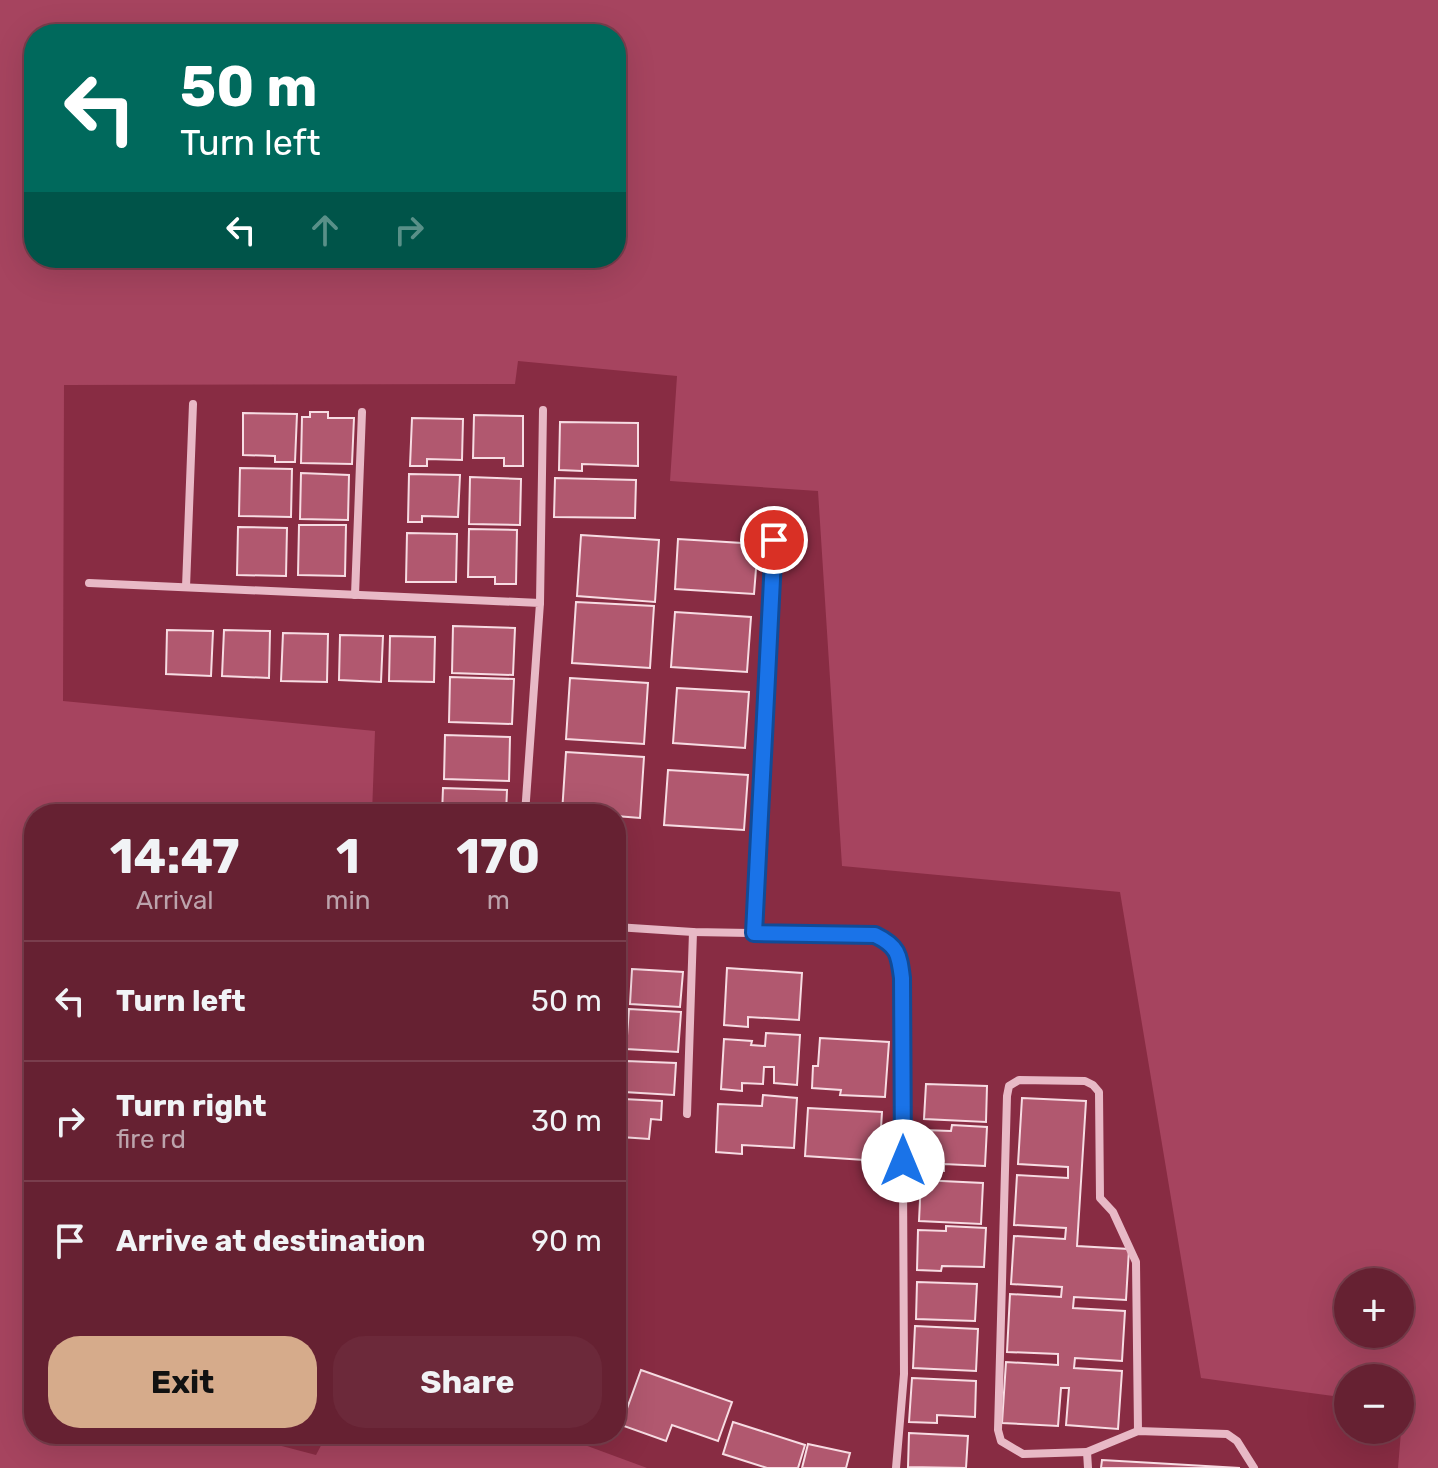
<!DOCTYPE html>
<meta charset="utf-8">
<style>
body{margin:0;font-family:Rubik,sans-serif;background:#6c293a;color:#f1f3f6;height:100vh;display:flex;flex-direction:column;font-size:30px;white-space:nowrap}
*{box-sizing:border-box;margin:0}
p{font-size:26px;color:#bca3ac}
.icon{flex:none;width:44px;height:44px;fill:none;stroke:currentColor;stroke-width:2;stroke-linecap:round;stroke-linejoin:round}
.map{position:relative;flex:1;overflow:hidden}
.sheet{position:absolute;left:24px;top:804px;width:602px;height:640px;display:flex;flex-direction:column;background:#662132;border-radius:32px;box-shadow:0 8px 32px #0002,0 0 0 2px #793e4d}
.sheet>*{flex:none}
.guide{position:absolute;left:24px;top:24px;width:602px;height:244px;border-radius:32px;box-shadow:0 8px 32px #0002,0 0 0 2px #793e4d;background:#00695c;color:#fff;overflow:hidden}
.buttons{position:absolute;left:1334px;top:1268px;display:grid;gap:16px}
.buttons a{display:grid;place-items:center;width:80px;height:80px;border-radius:50%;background:#662132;box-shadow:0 8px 32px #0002,0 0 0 2px #793e4d;font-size:40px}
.pin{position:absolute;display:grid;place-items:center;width:68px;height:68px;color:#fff;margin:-34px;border:4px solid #fff;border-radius:50%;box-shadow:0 2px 8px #0007}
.me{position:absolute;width:88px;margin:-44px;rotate:0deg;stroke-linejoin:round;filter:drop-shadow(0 0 6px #0008)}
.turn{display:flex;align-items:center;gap:28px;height:168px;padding:0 24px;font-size:36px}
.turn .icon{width:104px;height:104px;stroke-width:2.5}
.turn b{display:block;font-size:56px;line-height:68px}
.lanes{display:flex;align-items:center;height:76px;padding:0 24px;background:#0003;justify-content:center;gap:40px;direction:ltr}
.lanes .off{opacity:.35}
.eta{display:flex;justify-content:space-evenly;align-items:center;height:136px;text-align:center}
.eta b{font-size:48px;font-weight:700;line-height:56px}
.primary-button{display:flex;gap:16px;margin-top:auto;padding:16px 24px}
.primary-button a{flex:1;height:92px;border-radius:32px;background:#d6ab8b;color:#111;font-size:32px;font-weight:700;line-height:92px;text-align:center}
.primary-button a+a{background:#6c293a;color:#f1f3f6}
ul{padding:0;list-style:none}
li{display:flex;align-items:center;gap:24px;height:120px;padding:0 24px;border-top:2px solid #793e4d}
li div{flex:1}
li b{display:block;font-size:30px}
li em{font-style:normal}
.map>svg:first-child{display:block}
</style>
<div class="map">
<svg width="1438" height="1468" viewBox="0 0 1438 1468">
<rect width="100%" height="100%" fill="#882c43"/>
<path fill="#a6445f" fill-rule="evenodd" d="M0,0H1438V1468H1398L1403,1407L1400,1406V1378H1348V1398L1201,1378L1120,892L842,866L818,491L670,481L677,376L518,361L515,384L64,385L63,701L375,731L372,814H34V1434H236L316,1455L327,1434H555L647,1468H0ZM34,34H616V258H34ZM1348,1282H1400V1334H1348Z"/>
<g fill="#b1586f" stroke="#f7dce3" stroke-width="2">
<polygon points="310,412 328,412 328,418 354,418 352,464 301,463 302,417 310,417"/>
<polygon points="243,413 297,414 295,462 275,462 275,456 243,455"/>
<polygon points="474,415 523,416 523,466 504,466 504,458 473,458"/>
<polygon points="412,418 463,419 462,460 427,459 427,466 410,466"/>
<polygon points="560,422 638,423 638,466 582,464 582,471 559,470"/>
<polygon points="240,468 292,469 291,517 239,516"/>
<polygon points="301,473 349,475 348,520 300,519"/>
<polygon points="409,474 460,475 458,517 422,516 422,522 408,522"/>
<polygon points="470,477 521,479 520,525 469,524"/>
<polygon points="555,478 636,480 635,518 554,517"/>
<polygon points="299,525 346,525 345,576 298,575"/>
<polygon points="238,527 287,528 286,576 237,575"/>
<polygon points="469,529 517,530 516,584 495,584 495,577 468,577"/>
<polygon points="407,533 457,534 456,582 406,582"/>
<polygon points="581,535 659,540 655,602 577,596"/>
<polygon points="678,539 758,544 754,594 675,589"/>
<polygon points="576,602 654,606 650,668 572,663"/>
<polygon points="675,612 751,617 747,672 671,667"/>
<polygon points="453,626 515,628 513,675 452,673"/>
<polygon points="167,630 213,631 211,676 166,674"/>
<polygon points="224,630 270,631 269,678 222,676"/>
<polygon points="283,633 328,634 327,682 281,681"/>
<polygon points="340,635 383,636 381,682 339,680"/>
<polygon points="390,636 435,637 434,682 389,681"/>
<polygon points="450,677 514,679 512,724 449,722"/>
<polygon points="570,678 648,683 644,744 566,739"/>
<polygon points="677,688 749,692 745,748 673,743"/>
<polygon points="445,735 510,737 509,781 444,779"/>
<polygon points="566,752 644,757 640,818 616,816 616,814 562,813"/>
<polygon points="668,770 748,775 744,830 664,825"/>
<polygon points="443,788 507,790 506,814 442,814"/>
<polygon points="616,965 624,965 622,1006 616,1005"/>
<polygon points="727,968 802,973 799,1020 748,1017 748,1027 724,1025"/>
<polygon points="632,969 683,972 680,1007 630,1004"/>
<polygon points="629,1009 681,1012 678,1052 626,1049"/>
<polygon points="616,1014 621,1014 619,1046 616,1046"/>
<polygon points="766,1033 800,1035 797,1085 774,1083 774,1067 764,1067 763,1084 742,1083 742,1091 721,1089 724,1039 752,1041 751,1045 765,1046"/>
<polygon points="820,1038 889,1042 885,1097 840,1095 841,1090 812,1088 813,1066 818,1066"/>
<polygon points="626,1061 676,1063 674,1095 624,1092"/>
<polygon points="926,1084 987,1086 986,1122 924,1119"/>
<polygon points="763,1095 797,1098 794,1148 742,1145 742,1154 716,1152 718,1104 762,1106"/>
<polygon points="1022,1098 1086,1101 1077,1246 1129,1249 1126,1300 1074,1297 1073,1308 1125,1311 1122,1361 1075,1358 1074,1368 1122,1371 1118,1429 1066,1425 1069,1388 1061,1388 1058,1426 1002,1423 1006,1362 1058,1365 1058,1354 1007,1352 1010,1294 1061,1297 1062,1287 1011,1284 1014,1236 1065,1239 1066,1228 1014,1225 1017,1175 1068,1178 1068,1167 1018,1164"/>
<polygon points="623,1099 662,1101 661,1120 651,1119 649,1139 621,1137"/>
<polygon points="808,1108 882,1112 879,1161 805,1156"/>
<polygon points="952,1125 987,1127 985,1166 944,1164 944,1171 921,1170 923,1130 951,1131"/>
<polygon points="921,1180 983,1183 981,1224 919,1221"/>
<polygon points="946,1226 986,1228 984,1267 942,1266 941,1271 917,1270 918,1230 946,1231"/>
<polygon points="917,1282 977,1284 975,1321 916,1319"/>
<polygon points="915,1326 978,1329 976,1371 913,1368"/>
<polygon points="641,1370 732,1402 718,1441 672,1425 666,1441 621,1425"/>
<polygon points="912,1378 976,1381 975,1417 937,1415 937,1423 909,1422"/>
<polygon points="733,1422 805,1445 798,1468 767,1468 723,1454"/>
<polygon points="909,1433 968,1436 966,1468 908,1467"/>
<polygon points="808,1444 850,1453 846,1468 802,1468"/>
<polygon points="1102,1460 1240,1468 1101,1468"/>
</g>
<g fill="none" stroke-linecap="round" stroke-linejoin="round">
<g stroke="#e8b9c6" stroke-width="8">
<polyline points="89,583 540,603 525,814"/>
<polyline points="186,587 193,404"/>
<polyline points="355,595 362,412"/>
<polyline points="540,603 543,410"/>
<path d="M616,927L693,932L875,935C898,946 898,954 902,978L904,1374L896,1468"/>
<polyline points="754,933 774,540"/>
<polyline points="687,1114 693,932"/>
<polyline points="1087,1452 1023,1454 1001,1441 998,1430 1007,1096 1009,1086 1019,1080 1085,1081 1093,1085 1099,1092 1100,1198 1113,1212 1136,1262 1138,1431"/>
<polyline points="1088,1468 1087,1452 1138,1431 1227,1434 1237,1441 1254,1468"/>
</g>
</g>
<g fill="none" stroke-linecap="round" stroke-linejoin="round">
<defs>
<path id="route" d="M774,540L754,933L875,935C898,946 899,954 902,978L903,1161"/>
</defs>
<use href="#route" stroke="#114b97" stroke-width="20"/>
<use href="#route" stroke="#1a73e8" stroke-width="14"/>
</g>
</svg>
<div class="buttons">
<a>+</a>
<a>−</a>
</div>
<div class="pin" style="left:774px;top:540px;background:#d93025"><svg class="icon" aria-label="arrive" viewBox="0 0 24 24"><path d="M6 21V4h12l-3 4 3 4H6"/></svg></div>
<svg class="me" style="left:903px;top:1161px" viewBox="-20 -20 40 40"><circle r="19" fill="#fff"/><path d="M0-13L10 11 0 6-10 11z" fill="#1a73e8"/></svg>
<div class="guide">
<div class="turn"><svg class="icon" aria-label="left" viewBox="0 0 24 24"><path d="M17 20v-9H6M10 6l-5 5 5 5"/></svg><div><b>50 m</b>Turn left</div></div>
<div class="lanes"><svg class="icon" aria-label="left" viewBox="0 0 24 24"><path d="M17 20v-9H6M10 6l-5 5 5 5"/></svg><svg class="icon off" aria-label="ahead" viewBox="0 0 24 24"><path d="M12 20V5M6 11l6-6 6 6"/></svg><svg class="icon off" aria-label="right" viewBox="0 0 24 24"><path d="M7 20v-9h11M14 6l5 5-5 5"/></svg></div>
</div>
<section class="sheet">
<div class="eta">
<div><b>14:47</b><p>Arrival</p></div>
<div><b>1</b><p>min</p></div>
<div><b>170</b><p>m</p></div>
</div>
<ul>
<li><svg class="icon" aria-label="left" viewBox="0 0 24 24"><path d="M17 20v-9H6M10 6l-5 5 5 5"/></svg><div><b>Turn left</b></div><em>50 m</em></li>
<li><svg class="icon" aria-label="right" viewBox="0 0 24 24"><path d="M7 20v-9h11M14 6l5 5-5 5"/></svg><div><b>Turn right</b><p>fire rd</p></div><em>30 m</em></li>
<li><svg class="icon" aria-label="arrive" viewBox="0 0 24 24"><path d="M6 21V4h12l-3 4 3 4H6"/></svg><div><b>Arrive at destination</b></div><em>90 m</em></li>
</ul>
<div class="primary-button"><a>Exit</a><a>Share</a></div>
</section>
</div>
